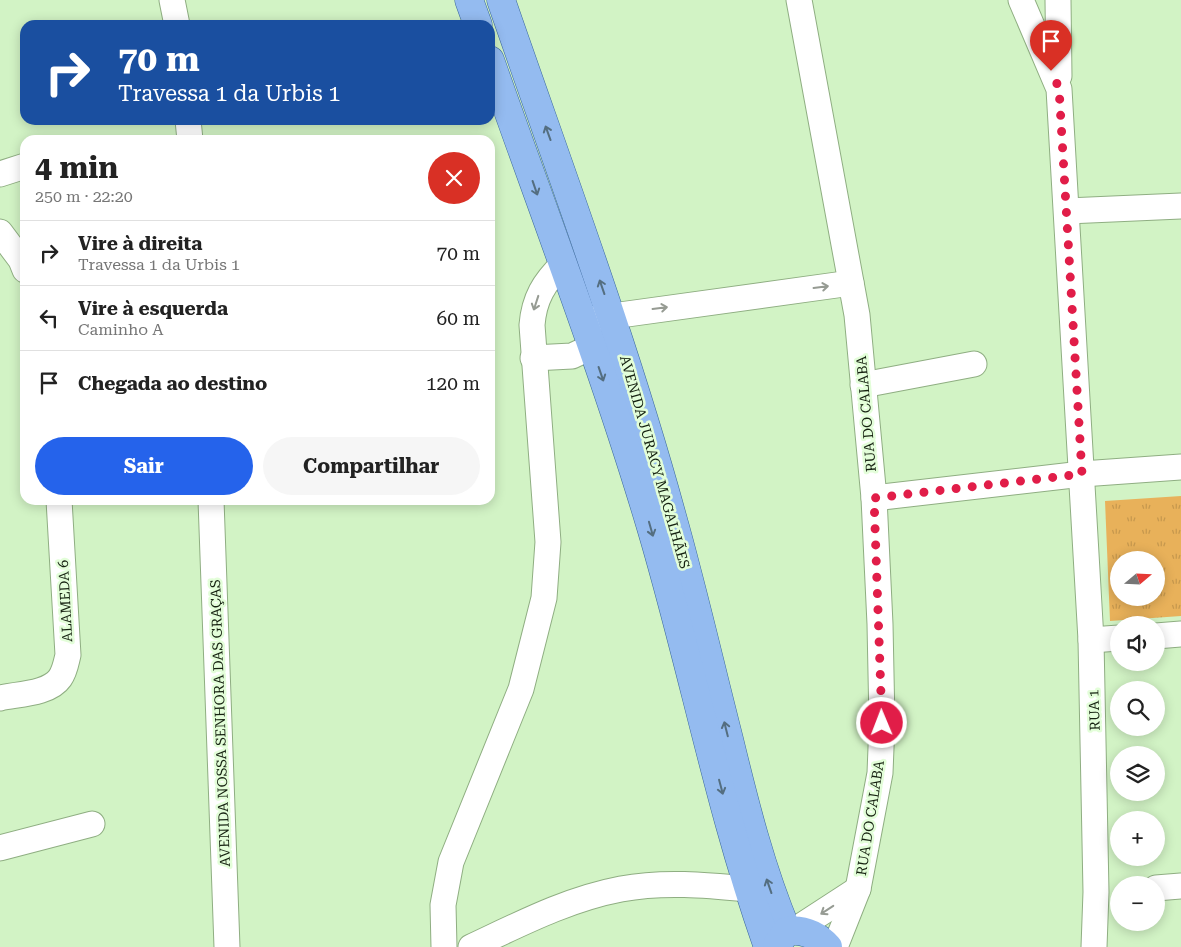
<!DOCTYPE html>
<html lang="pt">
<meta charset="utf-8">
<style>
body{margin:0;font-family:"Roboto Serif",serif;background:#f6f6f6;color:#222;height:100vh;display:flex;flex-direction:column;font-size:19px;white-space:nowrap}
*{box-sizing:border-box;margin:0}
p{font-size:16px;color:#767676}
.icon{flex:none;width:28px;height:28px;fill:none;stroke:currentColor;stroke-width:2;stroke-linecap:round;stroke-linejoin:round}
.map{position:relative;flex:1;overflow:hidden}
.sheet{position:absolute;left:20px;top:135px;width:475px;height:370px;display:flex;flex-direction:column;background:#fff;border-radius:15px;box-shadow:0 2px 12px #0003}
.sheet>*{flex:none}
.banner{position:absolute;left:20px;top:20px;width:475px;height:105px;border-radius:15px;box-shadow:0 2px 12px #0003;background:#1a4fa0;color:#fff;overflow:hidden}
.needle{width:32px;rotate:71deg}
.controls{position:absolute;left:1110px;top:551px;display:grid;gap:10px}
.controls a{display:grid;place-items:center;width:55px;height:55px;border-radius:50%;background:#fff;box-shadow:0 2px 12px #0003;font-size:25px}
.pin{position:absolute;display:grid;place-items:center;width:42px;height:42px;color:#fff;margin:-51px -21px;border-radius:50% 50% 50% 0;rotate:-45deg;box-shadow:0 0 5px #0007}
.pin .icon{rotate:45deg}
.me{position:absolute;width:55px;margin:-28px;rotate:359deg;stroke-linejoin:round;filter:drop-shadow(0 0 4px #0008)}
.turn{display:flex;align-items:center;gap:18px;height:105px;padding:0 15px;font-size:22px}
.turn .icon{width:65px;height:65px;stroke-width:2.5}
.turn b{display:block;font-size:35px;line-height:42px}
.round{display:grid;place-items:center;flex:none;width:52px;height:52px;border-radius:26px;background:#f6f6f6}
.overview{display:flex;align-items:center;justify-content:space-between;height:85px;padding:0 15px}
h1{font-size:30px;font-weight:700;line-height:38px}
.action{display:flex;gap:10px;margin-top:auto;padding:10px 15px}
.action a{flex:1;height:58px;border-radius:30px;background:#2563eb;color:#fff;font-size:20px;font-weight:700;line-height:58px;text-align:center}
.action a+a{background:#f6f6f6;color:#222}
ul{padding:0;list-style:none}
li{display:flex;align-items:center;gap:15px;height:65px;padding:0 15px;border-top:1px solid #e0e0e0}
li div{flex:1}
li b{display:block;font-size:19px}
li em{font-style:normal}
.map>svg:first-child{display:block}
</style>
<div class="map">
<svg width="1181" height="947" viewBox="0 0 1181 947">
<defs>
<pattern id="park-tufts" width="24" height="20" patternUnits="userSpaceOnUse" patternTransform="scale(1.25)"><rect width="24" height="20" fill="#e8b15a"/><path d="M3 7l-1-3M5 7V3M7 7l1-3M15 17l-1-3M17 17v-4M19 17l1-3" fill="none" stroke="#c6984d"/></pattern>
</defs>
<rect width="100%" height="100%" fill="#d2f3c5"/>
<path fill="url(#park-tufts)" fill-rule="evenodd" d="M1181,496V616L1110,621L1105,501ZM1119,560H1156V598H1119Z"/>
<g fill="none" stroke-linecap="round" stroke-linejoin="round">
<defs>
<g id="minor">
<polyline points="172,0 177,25"/>
<polyline points="799,0 857,315 874,498 880,624 882,723 880,773 858,889 835,947"/>
<polyline points="1021,0 1059,89 1091,640 1096,892 1094,947"/>
<polyline points="1058,0 1059,76"/>
<polyline points="188,120 190,140"/>
<polyline points="0,174 25,166"/>
<polyline points="1067,211 1181,206"/>
<polyline points="0,232 21,260 25,270"/>
<polyline points="591,319 851,283"/>
<polyline points="533,358 572,356 591,347"/>
<polyline points="863,385 974,364"/>
<polyline points="874,498 1082,474 1181,467"/>
<polyline points="211,500 227,947"/>
<polyline points="1156,636 1181,634"/>
<polyline points="1091,640 1119,638"/>
<path d="M0,698C17,694 49,694 60,678C65,671 66,663 68,655L59,500"/>
<polyline points="0,848 92,824"/>
<polyline points="1156,888 1181,886"/>
<polyline points="795,930 858,889"/>
<path d="M444,947L443,905L451,862L521,689L544,598L548,542L532,325C534,299 544,282 563,264"/>
<path d="M471,947C520,924 568,899 621,889C663,881 706,885 747,889"/>
</g>
<g id="major">
<polyline points="469,0 478,25"/>
<path d="M501,0C560,171 624,341 672,516C693,590 710,665 729,739C745,805 761,869 787,931"/>
<path d="M490,60C544,214 603,367 650,524C692,664 719,809 768,947"/>
<path d="M777,945L787,931C804,929 817,935 828,947"/>
</g>
</defs>
<use href="#minor" stroke="#8fae82" stroke-width="27"/>
<use href="#major" stroke="#39679b" stroke-width="29"/>
<use href="#minor" stroke="#fff" stroke-width="25"/>
<use href="#major" stroke="#94bbf0" stroke-width="28"/>
</g>
<defs><path id="oneway-shaft" d="M-6 0H5M1.5-3L5.5 0L1.5 3" fill="none" stroke-width="1.6" stroke-linecap="round" stroke-linejoin="round" transform="scale(1.25)"/></defs>
<g stroke="#546e80">
<use href="#oneway-shaft" transform="translate(548 133) rotate(-110)"/>
<use href="#oneway-shaft" transform="translate(535 188) rotate(71)"/>
<use href="#oneway-shaft" transform="translate(602 287) rotate(-109)"/>
<use href="#oneway-shaft" transform="translate(601 374) rotate(71)"/>
<use href="#oneway-shaft" transform="translate(651 529) rotate(74)"/>
<use href="#oneway-shaft" transform="translate(726 729) rotate(-104)"/>
<use href="#oneway-shaft" transform="translate(721 787) rotate(75)"/>
<use href="#oneway-shaft" transform="translate(769 886) rotate(-109)"/>
</g>
<g stroke="#969b93">
<use href="#oneway-shaft" transform="translate(821 287) rotate(-7)"/>
<use href="#oneway-shaft" transform="translate(536 303) rotate(108)"/>
<use href="#oneway-shaft" transform="translate(660 308) rotate(-7)"/>
<use href="#oneway-shaft" transform="translate(827 910) rotate(147)"/>
</g>
<g fill="none" stroke-linecap="round" stroke-linejoin="round">
<polyline stroke="#e11d48" stroke-width="9" stroke-dasharray="0 16.2" points="882,723 874,498 1082,474 1059,88 1051,71"/>
</g>
<g text-anchor="middle" dominant-baseline="central" stroke-width="5" stroke-linejoin="round" paint-order="stroke">
<g font-size="14" fill="#152110" stroke="#e3fed9">
<text transform="translate(866 414) rotate(-95)">RUA DO CALABA</text>
<text transform="translate(655 462) rotate(74)">AVENIDA JURACY MAGALHÃES</text>
<text transform="translate(65 601) rotate(-93)">ALAMEDA 6</text>
<text transform="translate(1094 710) rotate(-92)">RUA 1</text>
<text transform="translate(220 723) rotate(-92)">AVENIDA NOSSA SENHORA DAS GRAÇAS</text>
<text transform="translate(870 818) rotate(-81)">RUA DO CALABA</text>
</g>
</g>
</svg>
<div class="controls">
<a><svg class="needle" viewBox="-14 -14 28 28"><path d="M0-13l5 13h-10z" fill="#e53935"/><path d="M0 13l5-13h-10z" fill="#767676"/></svg></a>
<a><svg class="icon" aria-label="sound" viewBox="0 0 24 24"><path d="M4 9h4l5-4v14l-5-4H4zM17 9q2 3 0 6"/></svg></a>
<a><svg class="icon" aria-label="search" viewBox="0 0 24 24"><circle cx="10" cy="10" r="6"/><path d="M15 15l6 6"/></svg></a>
<a><svg class="icon" aria-label="layers" viewBox="0 0 24 24"><path d="M12 4l9 5-9 5-9-5zM3 14l9 5 9-5"/></svg></a>
<a>+</a>
<a>−</a>
</div>
<div class="pin" style="left:1051px;top:71px;background:#d93025"><svg class="icon" aria-label="arrive" viewBox="0 0 24 24"><path d="M6 21V4h12l-3 4 3 4H6"/></svg></div>
<svg class="me" style="left:882px;top:723px" viewBox="-20 -20 40 40"><circle r="17" fill="#e11d48" stroke="#fff" stroke-width="3"/><path d="M0-11L8 9 0 5-8 9z" fill="#fff"/></svg>
<div class="banner">
<div class="turn"><svg class="icon" aria-label="right" viewBox="0 0 24 24"><path d="M7 20v-9h11M14 6l5 5-5 5"/></svg><div><b>70 m</b>Travessa 1 da Urbis 1</div></div>
</div>
<section class="sheet">
<div class="overview"><div><h1>4 min</h1><p>250 m · 22:20</p></div><a class="round" style="background:#d93025;color:#fff"><svg class="icon" aria-label="close" viewBox="0 0 24 24"><path d="M6 6l12 12M18 6L6 18"/></svg></a></div>
<ul>
<li><svg class="icon" aria-label="right" viewBox="0 0 24 24"><path d="M7 20v-9h11M14 6l5 5-5 5"/></svg><div><b>Vire à direita</b><p>Travessa 1 da Urbis 1</p></div><em>70 m</em></li>
<li><svg class="icon" aria-label="left" viewBox="0 0 24 24"><path d="M17 20v-9H6M10 6l-5 5 5 5"/></svg><div><b>Vire à esquerda</b><p>Caminho A</p></div><em>60 m</em></li>
<li><svg class="icon" aria-label="arrive" viewBox="0 0 24 24"><path d="M6 21V4h12l-3 4 3 4H6"/></svg><div><b>Chegada ao destino</b></div><em>120 m</em></li>
</ul>
<div class="action"><a>Sair</a><a>Compartilhar</a></div>
</section>
</div>
